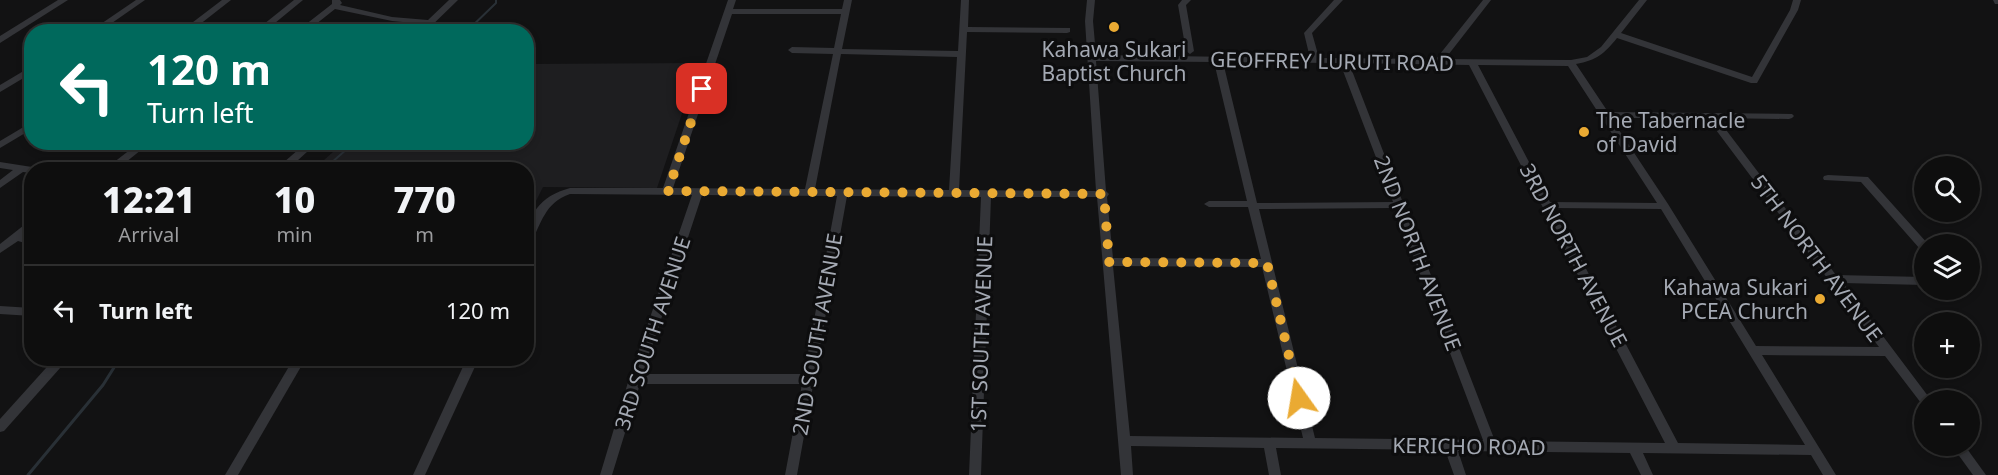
<!DOCTYPE html>
<meta charset="utf-8">
<style>
body{margin:0;font-family:"Noto Sans",sans-serif;background:#171717;color:#f1f3f6;height:100vh;display:flex;flex-direction:column;font-size:22px;white-space:nowrap}
*{box-sizing:border-box;margin:0}
p{font-size:20px;color:#9b9c9e}
.icon{flex:none;width:33px;height:33px;fill:none;stroke:currentColor;stroke-width:2;stroke-linecap:round;stroke-linejoin:round}
.map{position:relative;flex:1;overflow:hidden}
.side{position:absolute;left:24px;top:162px;width:510px;height:204px;display:flex;flex-direction:column;background:#0e0e0e;border-radius:24px;box-shadow:0 3px 9px #0003,0 0 0 2px #2e2e2e}
.side>*{flex:none}
.top-card{position:absolute;left:24px;top:24px;width:510px;height:126px;border-radius:24px;box-shadow:0 3px 9px #0003,0 0 0 2px #2e2e2e;background:#00695c;color:#fff;overflow:hidden}
.controls{position:absolute;left:1914px;top:156px;display:grid;gap:12px}
.controls a{display:grid;place-items:center;width:66px;height:66px;border-radius:50%;background:#0e0e0e;box-shadow:0 3px 9px #0003,0 0 0 2px #2e2e2e;font-size:30px}
.pin{position:absolute;display:grid;place-items:center;width:51px;height:51px;color:#fff;margin:-26px;border-radius:12px;box-shadow:0 3px 9px #0006}
.me{position:absolute;width:66px;margin:-33px;rotate:347deg;stroke-linejoin:round;filter:drop-shadow(0 0 4px #0008)}
.turn{display:flex;align-items:center;gap:21px;height:126px;padding:0 24px;font-size:27px}
.turn .icon{width:78px;height:78px;stroke-width:2.5}
.turn b{display:block;font-size:42px;line-height:51px}
.eta{display:flex;justify-content:space-evenly;align-items:center;height:102px;text-align:center}
.eta b{font-size:36px;font-weight:800;line-height:42px}
ul{padding:0;list-style:none}
li{display:flex;align-items:center;gap:18px;height:90px;padding:0 24px;border-top:2px solid #2e2e2e}
li div{flex:1}
li b{display:block;font-size:22px}
li em{font-style:normal}
.map>svg:first-child{display:block}
</style>
<div class="map">
<svg width="1998" height="475" viewBox="0 0 1998 475">
<rect width="100%" height="100%" fill="#121213"/>
<polygon fill="#1e1e20" points="699,63 657,188 543,187 536,201 527,201 526,170 314,169 343,143 526,142 527,64"/>
<g fill="none" stroke-linecap="round" stroke-linejoin="round">
<g stroke="#293036" stroke-width="2">
<polyline points="466,32 496,3 496,0"/>
<polyline points="323,170 355,142"/>
</g>
<polyline stroke="#293036" stroke-width="3" points="28,475 103,385 120,358"/>
<g fill="#333438" fill-rule="evenodd">
<polygon points="58,0 68,0 0,43 0,36"/>
<polygon points="136,0 145,0 99,32 89,32"/>
<polygon points="222,0 231,0 190,32 180,32"/>
<polygon points="294,0 303,0 264,32 254,32"/>
<polygon points="332,0 340,0 342,3 340,5 392,17 428,20 449,0 458,0 425,32 416,32 424,24 392,21 335,9 306,32 296,32 332,4"/>
<path d="M728,0H736L733,9H842L844,0H852L842,49L958,51L961,0H969L968,27L1070,28V32L1067,33L967,32L959,190L1096,191L1085,21L1087,0H1095L1093,21L1096,55L1310,58L1304,33L1334,0H1343L1312,33L1319,58L1436,59L1483,0H1491L1445,59L1571,60L1587,57L1601,47L1639,0H1647L1621,33L1752,77L1790,10L1793,0H1801L1798,10L1757,83H1751L1617,38C1604,54 1597,60 1576,64L1608,112L1792,114L1794,116L1792,118L1789,119L1717,118L1836,275L1924,277V285L1843,283L1931,400H1924V405L1921,403L1885,356L1762,355L1836,475H1823L1811,455L1643,453L1653,475H1641L1630,453L1458,451L1466,475H1454L1445,450L1276,448L1281,475H1269L1264,448L1131,446L1133,475H1121L1097,197H991L981,475H969L981,197L847,196L797,475H785L802,384H640L612,475H600L629,379L692,195L570,194C545,202 541,224 530,245L526,246C526,215 540,196 570,188H663ZM732,14H841L834,48L792,47L788,50L792,53L833,54L805,189L673,188ZM841,54L957,57L949,190L815,189ZM1096,61L1214,62L1247,201H1209L1204,204L1209,207H1248L1261,259L1113,258L1107,197L1109,194L1106,191ZM1223,62L1340,63L1393,202L1257,203ZM1349,63L1469,65L1665,443L1495,441ZM1478,65L1568,66L1657,203L1550,202ZM1611,118H1707L1879,347L1756,346L1668,204ZM702,195L837,196L804,374H643ZM1395,208L1483,440L1315,438L1259,209ZM1554,208L1661,209L1805,445L1678,443ZM1113,266L1262,267L1303,438L1130,436Z"/>
<polygon points="1182,0 1191,0 1186,5 1194,51 1190,54 1186,51 1178,5"/>
<polygon points="1993,0 1998,0 1998,4 1995,4"/>
<polygon points="32,66 32,73 0,92 0,85"/>
<polygon points="32,122 32,129 0,148 0,141"/>
<polygon points="140,142 151,142 116,170 104,170"/>
<polygon points="307,142 318,142 287,170 275,170"/>
<polygon points="0,162 32,167 37,170 32,170 32,173 23,172 0,188 0,180 13,170 0,168"/>
<polygon points="1828,175 1868,177 1928,244 1924,244 1924,250 1920,249 1861,182 1824,180 1823,178 1824,176"/>
<polygon points="28,222 32,222 32,231 25,236 32,237 32,245 18,241 0,253 0,244"/>
<polygon points="0,306 32,308 32,316 0,314"/>
<polygon points="55,358 69,358 4,431 0,432 0,419"/>
<polygon points="294,358 306,358 238,475 225,475"/>
<polygon points="467,358 479,358 425,475 413,475"/>
<polygon points="1952,446 1965,446 1986,475 1973,475"/>
</g>
</g>
<g fill="none" stroke-linecap="round" stroke-linejoin="round">
<polyline stroke="#eaaa33" stroke-width="10" stroke-dasharray="0 18" points="702,89 668,191 1104,194 1109,262 1267,263 1299,398"/>
</g>
<g fill="#eaaa33" stroke="#0d0d0e" stroke-width="2">
<circle cx="1114" cy="27" r="6"/>
<circle cx="1584" cy="132" r="6"/>
<circle cx="1820" cy="299" r="6"/>
</g>
<g text-anchor="middle" dominant-baseline="central" stroke-width="6" stroke-linejoin="round" paint-order="stroke">
<g font-size="21" fill="#a4a9b3" stroke="#0d0d0e">
<text x="1114" y="49">Kahawa Sukari<tspan x="1114" dy="24">Baptist Church</tspan></text>
<text x="1596" y="120" text-anchor="start">The Tabernacle<tspan x="1596" dy="24">of David</tspan></text>
<text x="1808" y="287" text-anchor="end">Kahawa Sukari<tspan x="1808" dy="24">PCEA Church</tspan></text>
</g>
<g font-size="21" fill="#a4a9b3" stroke="#0d0d0e">
<text transform="translate(1332 61) rotate(1)">GEOFFREY LURUTI ROAD</text>
<text transform="translate(1418 253) rotate(69)">2ND NORTH AVENUE</text>
<text transform="translate(1574 255) rotate(62)">3RD NORTH AVENUE</text>
<text transform="translate(1817 258) rotate(53)">5TH NORTH AVENUE</text>
<text transform="translate(652 333) rotate(-72)">3RD SOUTH AVENUE</text>
<text transform="translate(817 334) rotate(-80)">2ND SOUTH AVENUE</text>
<text transform="translate(981 334) rotate(-88)">1ST SOUTH AVENUE</text>
<text transform="translate(1469 446) rotate(1)">KERICHO ROAD</text>
</g>
</g>
</svg>
<div class="controls">
<a><svg class="icon" aria-label="search" viewBox="0 0 24 24"><circle cx="10" cy="10" r="6"/><path d="M15 15l6 6"/></svg></a>
<a><svg class="icon" aria-label="layers" viewBox="0 0 24 24"><path d="M12 4l9 5-9 5-9-5zM3 14l9 5 9-5"/></svg></a>
<a>+</a>
<a>−</a>
</div>
<div class="pin" style="left:702px;top:89px;background:#d93025"><svg class="icon" aria-label="arrive" viewBox="0 0 24 24"><path d="M6 21V4h12l-3 4 3 4H6"/></svg></div>
<svg class="me" style="left:1299px;top:398px" viewBox="-20 -20 40 40"><circle r="19" fill="#fff"/><path d="M0-13L10 11 0 6-10 11z" fill="#eaaa33"/></svg>
<div class="top-card">
<div class="turn"><svg class="icon" aria-label="left" viewBox="0 0 24 24"><path d="M17 20v-9H6M10 6l-5 5 5 5"/></svg><div><b>120 m</b>Turn left</div></div>
</div>
<section class="side">
<div class="eta">
<div><b>12:21</b><p>Arrival</p></div>
<div><b>10</b><p>min</p></div>
<div><b>770</b><p>m</p></div>
</div>
<ul>
<li><svg class="icon" aria-label="left" viewBox="0 0 24 24"><path d="M17 20v-9H6M10 6l-5 5 5 5"/></svg><div><b>Turn left</b></div><em>120 m</em></li>
</ul>
</section>
</div>
